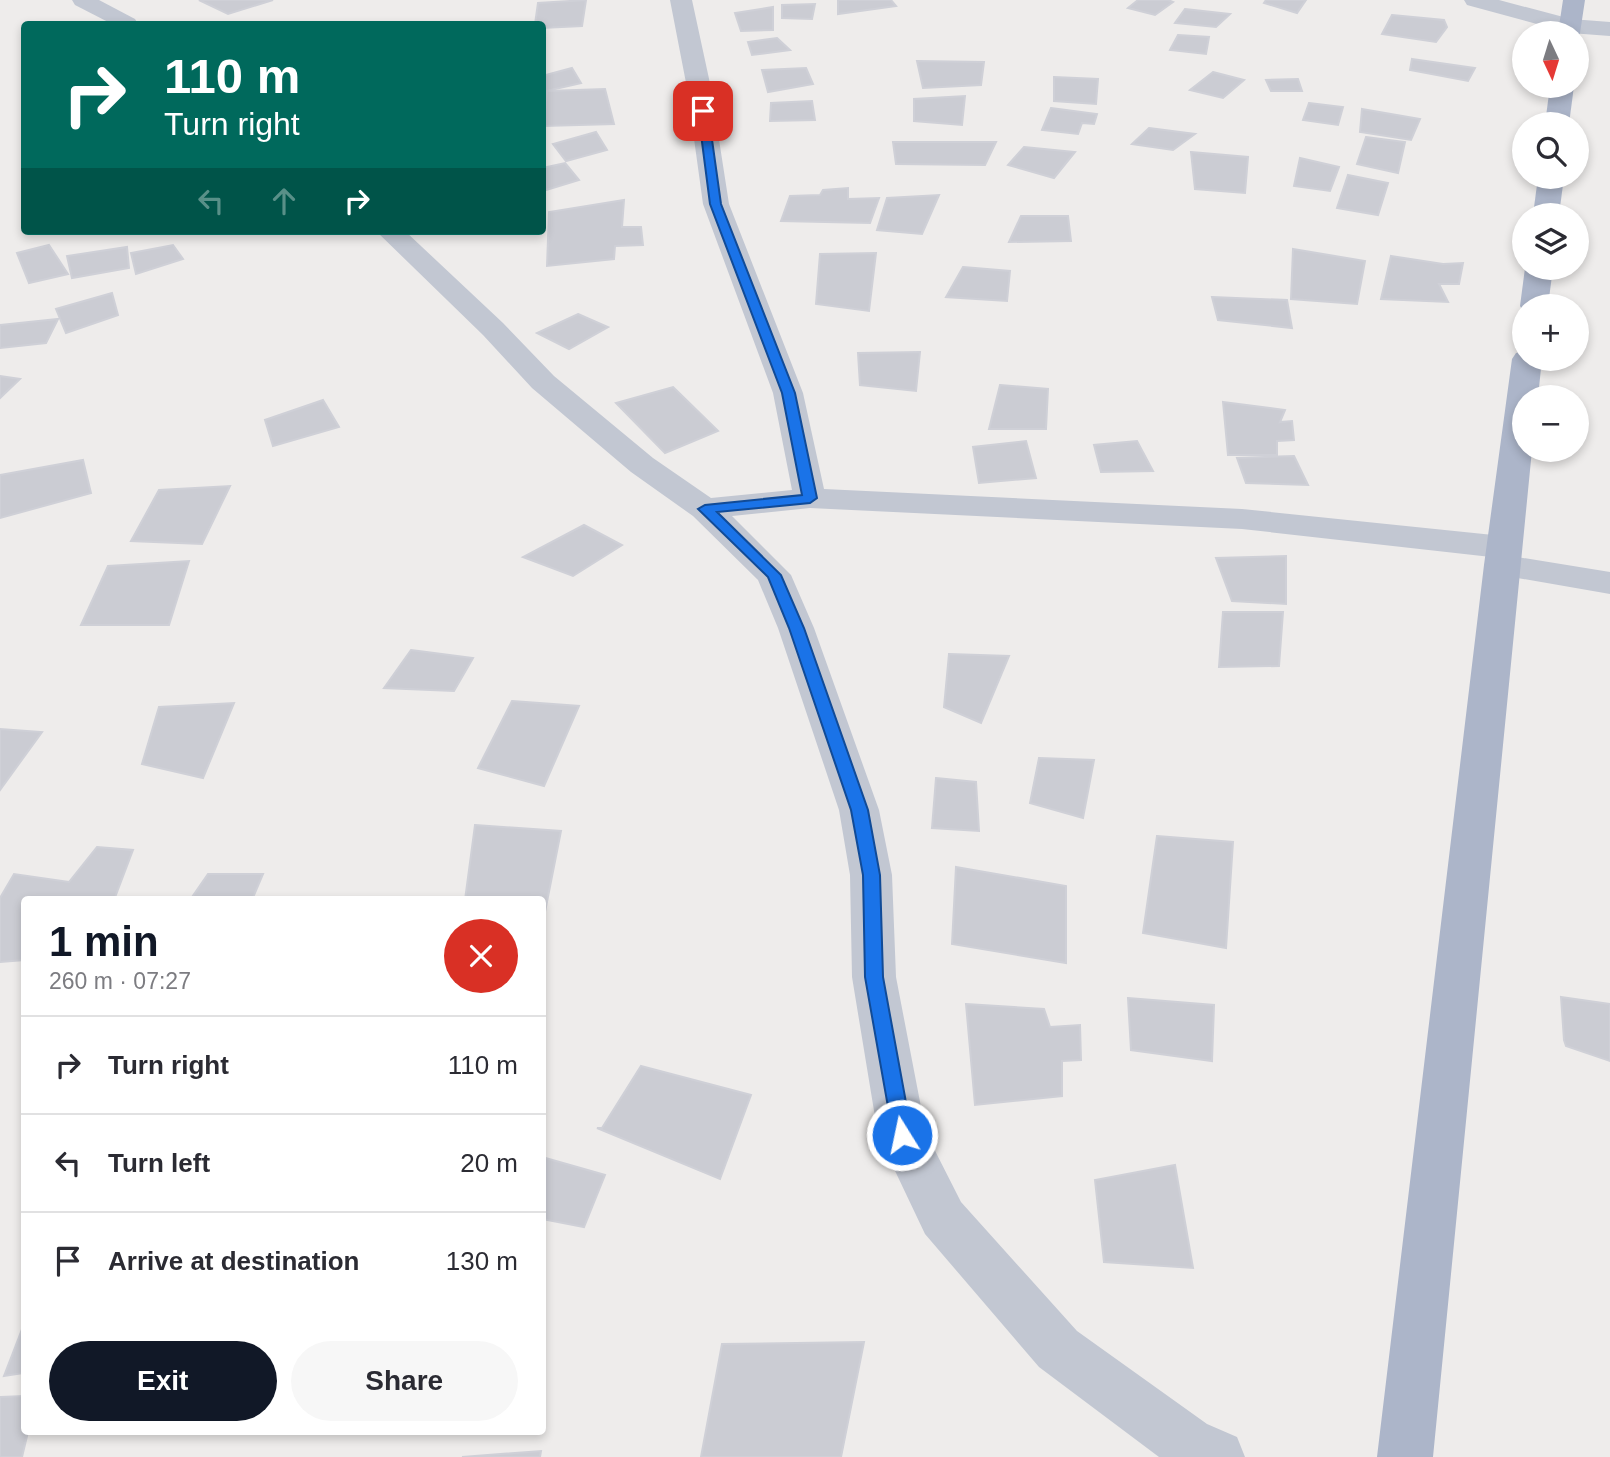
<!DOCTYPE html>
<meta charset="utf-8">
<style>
body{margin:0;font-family:Helvetica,sans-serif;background:#f7f7f7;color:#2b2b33;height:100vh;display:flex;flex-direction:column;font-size:26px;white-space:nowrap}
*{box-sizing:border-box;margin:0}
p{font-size:23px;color:#7c7c81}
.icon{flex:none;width:38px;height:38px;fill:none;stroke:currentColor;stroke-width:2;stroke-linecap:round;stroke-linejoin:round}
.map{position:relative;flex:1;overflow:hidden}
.sheet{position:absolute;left:21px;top:896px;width:525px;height:539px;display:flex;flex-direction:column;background:#fff;border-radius:7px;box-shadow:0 4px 10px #0003}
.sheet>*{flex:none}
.top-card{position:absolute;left:21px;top:21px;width:525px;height:214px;border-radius:7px;box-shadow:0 4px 10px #0003;background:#00695c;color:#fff;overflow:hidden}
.needle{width:46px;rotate:176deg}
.buttons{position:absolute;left:1512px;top:21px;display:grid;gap:14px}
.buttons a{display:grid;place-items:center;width:77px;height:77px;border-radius:50%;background:#fff;box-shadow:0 4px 10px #0003;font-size:35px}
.pin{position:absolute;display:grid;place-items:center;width:60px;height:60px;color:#fff;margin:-30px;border-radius:14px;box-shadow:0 4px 10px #0006}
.me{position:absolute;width:77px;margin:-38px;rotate:350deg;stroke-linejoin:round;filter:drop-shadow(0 0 5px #0008)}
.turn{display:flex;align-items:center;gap:24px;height:147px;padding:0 28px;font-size:32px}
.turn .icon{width:91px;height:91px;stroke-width:2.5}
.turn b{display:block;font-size:49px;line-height:60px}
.lanes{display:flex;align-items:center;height:66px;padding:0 28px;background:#0003;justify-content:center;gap:35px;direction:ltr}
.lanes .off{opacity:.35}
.round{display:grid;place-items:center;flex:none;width:74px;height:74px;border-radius:37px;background:#f7f7f7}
.headline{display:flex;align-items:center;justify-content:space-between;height:119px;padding:0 28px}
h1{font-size:42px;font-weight:800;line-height:52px;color:#111827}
.button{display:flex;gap:14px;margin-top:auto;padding:14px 28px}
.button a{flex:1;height:80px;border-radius:42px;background:#111827;color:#fff;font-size:28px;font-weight:800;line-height:80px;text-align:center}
.button a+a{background:#f7f7f7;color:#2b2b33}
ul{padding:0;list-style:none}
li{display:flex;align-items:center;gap:21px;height:98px;padding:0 28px;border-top:2px solid #e1e1e2}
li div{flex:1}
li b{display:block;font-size:26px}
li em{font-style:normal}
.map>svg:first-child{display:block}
</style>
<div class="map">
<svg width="1610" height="1457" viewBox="0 0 1610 1457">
<rect width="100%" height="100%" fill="#eeeceb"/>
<g fill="#cbccd3" stroke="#cfd0d7" stroke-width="2">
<polygon points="199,0 273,0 228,14"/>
<polygon points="586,0 582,26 542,28 542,24 535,24 538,3"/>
<polygon points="838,0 891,0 896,6 838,14"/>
<polygon points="1138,0 1168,0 1173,2 1155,15 1128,8"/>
<polygon points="1266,0 1306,0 1297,13 1264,3"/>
<polygon points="815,4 812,19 782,18 782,5"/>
<polygon points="773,7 773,30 741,31 735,13"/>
<polygon points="1185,9 1230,14 1216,27 1175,23"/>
<polygon points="1392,15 1444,20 1447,27 1436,42 1382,34"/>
<polygon points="1178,35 1209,37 1206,54 1170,50"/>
<polygon points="777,38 790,50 752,55 748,42"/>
<polygon points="1412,59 1475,68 1468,81 1410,70"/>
<polygon points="917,61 984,62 981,85 923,88"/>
<polygon points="572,68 581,83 542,92 542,76"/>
<polygon points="806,68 813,84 768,92 762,70"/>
<polygon points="1213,72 1244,80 1223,98 1190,90"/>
<polygon points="1054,77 1098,79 1096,104 1054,101"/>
<polygon points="1298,79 1302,91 1271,91 1266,80"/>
<polygon points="605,89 614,124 544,126 547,91"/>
<polygon points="965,96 962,125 914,121 914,99"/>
<polygon points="812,101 815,120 770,121 771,103"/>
<polygon points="1309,103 1343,107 1338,125 1303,120"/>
<polygon points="1051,108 1097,114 1094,124 1082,123 1078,134 1042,130"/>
<polygon points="1362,109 1420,119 1411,140 1360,132"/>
<polygon points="1149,128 1195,134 1173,150 1132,144"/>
<polygon points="596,132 607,150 566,161 553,144"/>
<polygon points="1366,137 1405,142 1398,173 1357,164"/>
<polygon points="893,142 996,142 985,165 896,164"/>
<polygon points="1024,147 1075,152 1054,178 1008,165"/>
<polygon points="1191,152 1248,157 1245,193 1195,189"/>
<polygon points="1300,158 1339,167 1330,191 1294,186"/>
<polygon points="565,163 579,180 546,190 542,184 542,168"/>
<polygon points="1348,175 1388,183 1378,215 1337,208"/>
<polygon points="848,188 848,199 879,198 870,223 781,221 790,196 820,195 823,190"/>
<polygon points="939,195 922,234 877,230 887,198"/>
<polygon points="624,200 622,227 641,227 643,245 615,246 614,259 547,266 549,212"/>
<polygon points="1021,216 1068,216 1071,241 1009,242"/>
<polygon points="49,245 68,274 29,283 17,253"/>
<polygon points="173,245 183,259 136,274 131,253"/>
<polygon points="127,247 129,268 72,278 67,256"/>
<polygon points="1293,249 1365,261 1357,304 1291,299"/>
<polygon points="876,253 869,311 816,304 820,254"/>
<polygon points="1391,256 1443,264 1463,263 1459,284 1439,284 1448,302 1381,299"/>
<polygon points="963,267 1010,271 1007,301 946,297"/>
<polygon points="112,293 118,315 66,333 56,309"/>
<polygon points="1212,297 1287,300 1292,328 1218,320"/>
<polygon points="578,314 608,327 569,349 537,333"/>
<polygon points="58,319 46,343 0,348 0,325"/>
<polygon points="920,352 916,391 860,385 858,353"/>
<polygon points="0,376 20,379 0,398"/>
<polygon points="1000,385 1048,389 1046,429 989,429"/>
<polygon points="673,387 718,431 665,453 616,403"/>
<polygon points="323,400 339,427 273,446 265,420"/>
<polygon points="1223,402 1285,410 1280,422 1292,421 1294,440 1277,441 1277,455 1228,455"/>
<polygon points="1026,441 1036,478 979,483 973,447"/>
<polygon points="1137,441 1153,471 1101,472 1094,445"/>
<polygon points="1294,456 1308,485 1246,483 1237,458"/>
<polygon points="83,460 91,493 0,518 0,475"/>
<polygon points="230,486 202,544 131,541 159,490"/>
<polygon points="584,525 622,545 573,576 523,557"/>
<polygon points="1286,556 1286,604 1232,601 1216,558"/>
<polygon points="189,561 169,625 81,625 108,566"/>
<polygon points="1223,612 1283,612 1279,666 1219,667"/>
<polygon points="411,650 473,658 454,691 384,688"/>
<polygon points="949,654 1009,656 981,723 944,707"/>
<polygon points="512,701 579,706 544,786 478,768"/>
<polygon points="234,703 203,778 142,764 159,707"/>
<polygon points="0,729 42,732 0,790"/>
<polygon points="1039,758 1094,760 1083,818 1030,803"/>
<polygon points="936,778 976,782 979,831 932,828"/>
<polygon points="475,825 561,831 543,922 542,900 465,900"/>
<polygon points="1157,836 1233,842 1226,948 1143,933"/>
<polygon points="97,847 133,850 114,900 24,900 24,960 0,962 0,898 14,874 69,882"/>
<polygon points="956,867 1066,886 1066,963 952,944"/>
<polygon points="208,874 263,874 252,900 190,900"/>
<polygon points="1561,997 1610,1004 1610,1061 1566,1046 1564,1040"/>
<polygon points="1128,998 1214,1005 1212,1061 1131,1050"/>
<polygon points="966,1004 1044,1009 1050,1027 1080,1025 1081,1060 1062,1061 1062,1096 975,1105"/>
<polygon points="641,1066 751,1095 720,1179 597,1128 602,1128"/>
<polygon points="542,1157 605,1175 584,1227 542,1219"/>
<polygon points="1175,1165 1193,1268 1104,1262 1095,1180"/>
<polygon points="24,1324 24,1373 4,1376"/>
<polygon points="864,1342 841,1457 701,1457 722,1344"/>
<polygon points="24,1396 24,1432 28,1432 22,1457 0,1457 0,1397"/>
<polygon points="541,1451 540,1457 462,1457"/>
</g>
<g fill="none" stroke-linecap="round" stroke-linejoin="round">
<g fill="#c2c7d2" fill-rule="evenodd">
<polygon points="72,0 99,0 135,19 138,24 112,24 75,5"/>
<polygon points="670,0 692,0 711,88 729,204 803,393 824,489 1242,509 1503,536 1515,539 1520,547 1511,556 1610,572 1610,594 1489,573 1484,565 1491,557 1242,529 810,508 732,516 791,575 814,628 879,810 892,875 896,977 926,1133 961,1202 1077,1331 1207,1424 1237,1437 1245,1457 1159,1457 1039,1367 925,1234 878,1135 852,977 850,875 839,810 778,628 758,580 693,516 631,472 532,388 483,335 376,231 405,231 503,323 554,376 653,458 711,498 792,490 773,393 703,204 687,88"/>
<polygon points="1464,0 1499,0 1571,19 1610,22 1610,36 1570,33 1467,5"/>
</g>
<g fill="#acb5c9" fill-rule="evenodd">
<polygon points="1563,0 1585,0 1580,33 1577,38 1577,33 1558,33"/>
<polygon points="1550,86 1574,86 1569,124 1545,124"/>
<polygon points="1538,177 1564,177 1559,215 1533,215"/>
<polygon points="1525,268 1553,268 1548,306 1524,306 1524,312 1520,306"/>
<polygon points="1524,351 1524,359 1542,359 1538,397 1524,397 1524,450 1532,450 1433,1457 1377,1457 1484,565 1512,359 1516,353"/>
</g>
</g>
<polygon fill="#1a73e8" stroke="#114b97" stroke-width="2" points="703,108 708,111 721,204 795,393 817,498 810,503 717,512 781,575 804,628 868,810 880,875 883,977 912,1135 909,1141 902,1144 895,1141 893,1135 865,977 863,875 851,810 789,628 768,577 698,509 705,505 802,495 782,393 710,204 698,111"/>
</svg>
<div class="buttons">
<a><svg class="needle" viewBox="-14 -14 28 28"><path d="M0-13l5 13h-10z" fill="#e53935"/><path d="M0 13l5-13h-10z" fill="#7c7c81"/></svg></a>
<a><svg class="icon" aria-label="search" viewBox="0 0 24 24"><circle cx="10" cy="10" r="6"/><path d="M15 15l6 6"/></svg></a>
<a><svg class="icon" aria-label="layers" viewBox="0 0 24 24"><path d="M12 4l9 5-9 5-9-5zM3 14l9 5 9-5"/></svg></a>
<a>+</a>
<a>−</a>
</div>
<div class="pin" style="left:703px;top:111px;background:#d93025"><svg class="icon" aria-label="arrive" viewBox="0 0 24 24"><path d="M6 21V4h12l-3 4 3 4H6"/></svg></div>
<svg class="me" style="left:902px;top:1135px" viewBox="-20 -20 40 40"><circle r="17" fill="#1a73e8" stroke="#fff" stroke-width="3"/><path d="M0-11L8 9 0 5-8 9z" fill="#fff"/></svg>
<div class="top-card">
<div class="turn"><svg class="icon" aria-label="right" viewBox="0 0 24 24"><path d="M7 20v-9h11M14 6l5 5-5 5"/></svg><div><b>110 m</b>Turn right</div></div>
<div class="lanes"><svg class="icon off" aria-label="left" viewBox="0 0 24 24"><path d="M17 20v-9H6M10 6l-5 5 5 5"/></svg><svg class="icon off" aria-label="ahead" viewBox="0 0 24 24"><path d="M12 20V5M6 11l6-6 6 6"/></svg><svg class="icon" aria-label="right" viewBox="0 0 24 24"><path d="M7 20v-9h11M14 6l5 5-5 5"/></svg></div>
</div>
<section class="sheet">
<div class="headline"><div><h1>1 min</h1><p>260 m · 07:27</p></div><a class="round" style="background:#d93025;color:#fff"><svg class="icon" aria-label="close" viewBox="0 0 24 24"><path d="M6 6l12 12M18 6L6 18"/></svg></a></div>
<ul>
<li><svg class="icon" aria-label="right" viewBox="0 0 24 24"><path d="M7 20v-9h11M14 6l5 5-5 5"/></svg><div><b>Turn right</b></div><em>110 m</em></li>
<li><svg class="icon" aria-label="left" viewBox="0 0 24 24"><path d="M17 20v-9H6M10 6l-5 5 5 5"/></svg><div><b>Turn left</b></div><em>20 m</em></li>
<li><svg class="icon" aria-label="arrive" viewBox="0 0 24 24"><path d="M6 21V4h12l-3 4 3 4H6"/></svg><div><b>Arrive at destination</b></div><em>130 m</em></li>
</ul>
<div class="button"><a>Exit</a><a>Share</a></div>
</section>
</div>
